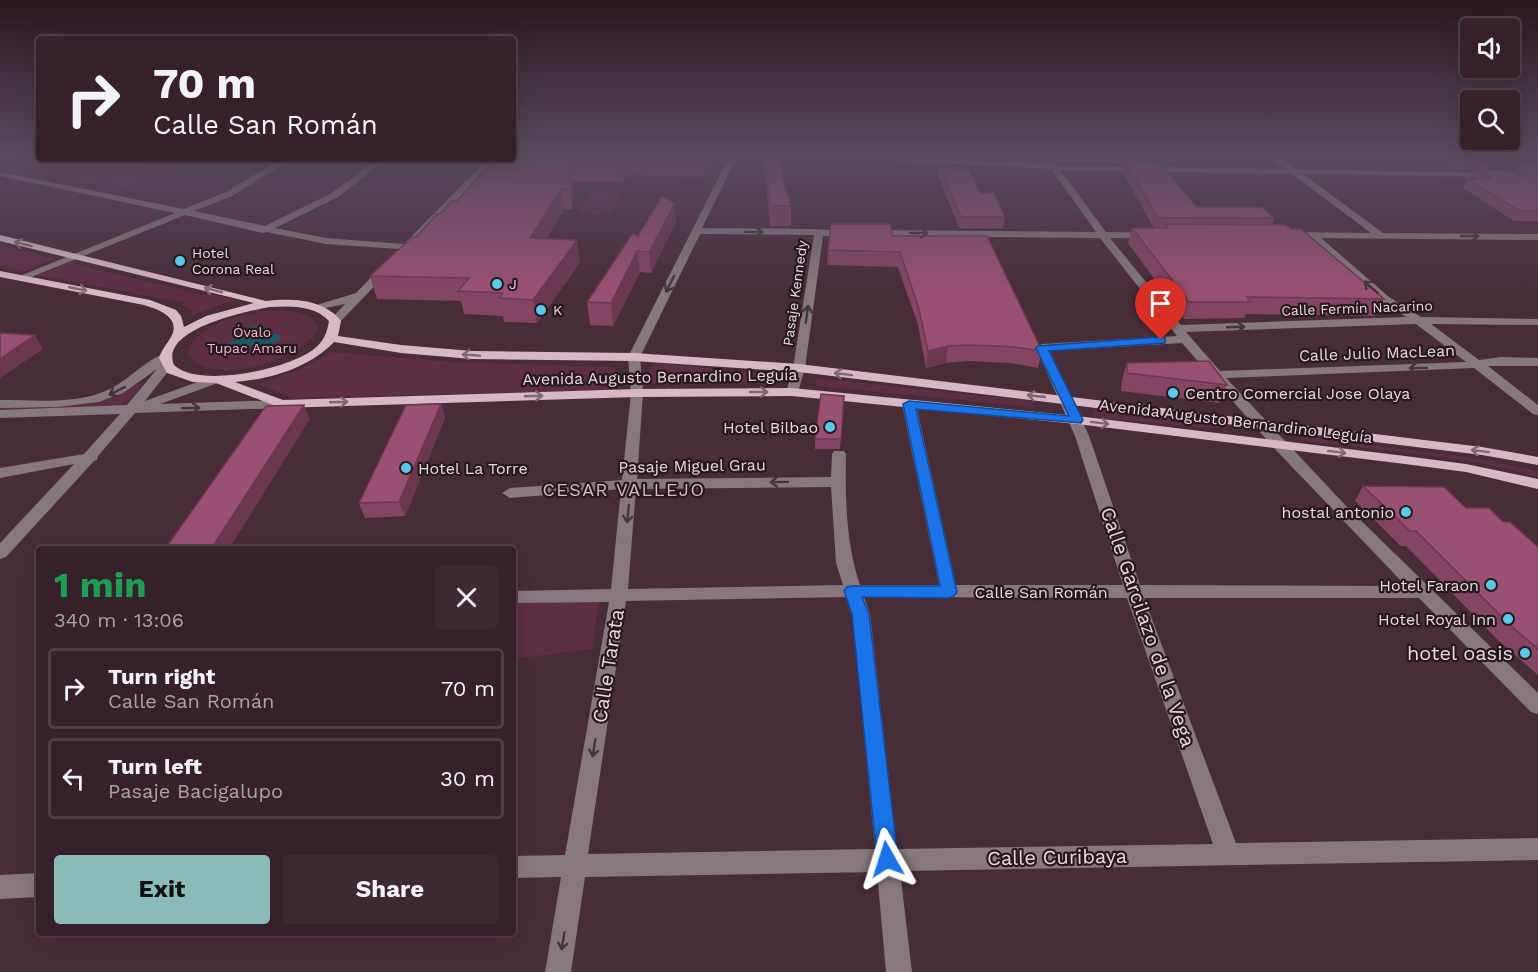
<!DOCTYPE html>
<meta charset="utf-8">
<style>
body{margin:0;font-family:"Work Sans",sans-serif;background:#3d2932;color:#f1f3f6;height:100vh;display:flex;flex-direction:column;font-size:22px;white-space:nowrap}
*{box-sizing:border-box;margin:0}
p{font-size:20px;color:#aaa3a8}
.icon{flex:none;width:33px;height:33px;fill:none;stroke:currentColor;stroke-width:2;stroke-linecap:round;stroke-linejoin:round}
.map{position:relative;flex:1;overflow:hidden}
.details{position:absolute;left:36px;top:546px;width:480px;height:390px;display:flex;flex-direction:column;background:#36212a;border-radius:6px;box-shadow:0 6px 24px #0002,0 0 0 2px #503e47}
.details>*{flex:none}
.banner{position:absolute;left:36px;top:36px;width:480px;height:126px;border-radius:6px;box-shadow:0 6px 24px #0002,0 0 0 2px #503e47;background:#36212a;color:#f1f3f6;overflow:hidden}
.fabs{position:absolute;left:1460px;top:18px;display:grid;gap:12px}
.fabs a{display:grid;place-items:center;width:60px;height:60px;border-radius:6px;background:#36212a;box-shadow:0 6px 24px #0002,0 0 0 2px #503e47;font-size:30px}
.pin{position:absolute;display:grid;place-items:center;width:51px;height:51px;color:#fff;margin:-62px -26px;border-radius:50% 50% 50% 0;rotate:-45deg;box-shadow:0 0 6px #0007}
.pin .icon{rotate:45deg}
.me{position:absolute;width:66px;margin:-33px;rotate:354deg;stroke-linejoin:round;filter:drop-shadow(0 0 4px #0008)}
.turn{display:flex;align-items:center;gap:21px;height:126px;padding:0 18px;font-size:27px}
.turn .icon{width:78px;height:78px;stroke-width:2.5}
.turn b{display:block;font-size:42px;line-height:51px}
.round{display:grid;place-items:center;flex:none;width:63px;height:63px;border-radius:6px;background:#3d2932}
.headline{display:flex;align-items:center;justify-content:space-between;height:102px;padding:0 18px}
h1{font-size:36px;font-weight:700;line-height:45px;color:#1e9e55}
.action{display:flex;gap:12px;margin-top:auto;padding:12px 18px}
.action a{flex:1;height:69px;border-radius:6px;background:#8bbbb9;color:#111;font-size:24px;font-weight:700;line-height:69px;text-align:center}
.action a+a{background:#3d2932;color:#f1f3f6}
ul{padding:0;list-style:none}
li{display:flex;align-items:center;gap:18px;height:81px;margin:0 12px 9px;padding:0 6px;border:3px solid #503e47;border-radius:6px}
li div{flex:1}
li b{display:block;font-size:22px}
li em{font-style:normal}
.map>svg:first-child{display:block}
</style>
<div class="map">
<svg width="1538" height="972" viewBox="0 0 1538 972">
<rect width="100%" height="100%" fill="#482c38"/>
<g fill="#5e2e45">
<polygon points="41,159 158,159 90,183 12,169"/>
<polygon points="149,165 172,169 124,187 101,182"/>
<polygon points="593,192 624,193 610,215 577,213"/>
<polygon points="0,245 47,257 55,258 25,271 15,271 18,269 0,266"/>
<polygon points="71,262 75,262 73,264 203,295 207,293 235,300 193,315 189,308 181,305 184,303 37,275"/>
<path d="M268,311C286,311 307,309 318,326C308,362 206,389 187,353C196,323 241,315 268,311Z"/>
<polygon points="331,352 451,362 615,367 616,390 292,398 258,384 301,369"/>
<polygon points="656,363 768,374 773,378 773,383 657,385 649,378 648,370"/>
<polygon points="816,378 1033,401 1034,407 817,386"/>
<polygon points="146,379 130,400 118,405 0,411 0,407 97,403 113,398"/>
<polygon points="1095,408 1215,423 1218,429 1092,417"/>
<path d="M1297,436L1475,458L1538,471V477C1462,455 1381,450 1302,441Z"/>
<polygon points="599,600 592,649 513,659 513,619 518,603"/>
</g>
<polygon fill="#1d5664" points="252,326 266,326 265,332 281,335 280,340 268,346 258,347 256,345 237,350 224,349 225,344 239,338 244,330"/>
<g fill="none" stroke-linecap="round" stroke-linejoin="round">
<g fill="#87787e" fill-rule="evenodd">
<path d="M730,155H738L702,228C723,229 845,227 854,233L849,236H823L805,368L798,392L792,396L786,392L793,368L814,235L700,234L640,357L643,393L637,479L831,477L832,454L834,451H844L846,454C845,497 846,544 860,585H939L902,404L909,400L916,404L956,585H1123L1075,436L1036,348L1042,344L1177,336L1100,238L873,236L868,233L873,230L1096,232L1051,169L827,157L823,155L1048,164L1041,155H1049L1056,165L1285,169L1268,155H1276L1296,169L1496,173V177H1493L1303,174L1383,233L1538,234V240L1321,238L1389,297L1421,317L1538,319V325L1431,324L1479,360L1501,357L1538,358V366H1488L1538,405V415L1533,414L1474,368L1226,378L1348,508L1538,693V714L1531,712L1419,598H1144L1236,843L1538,838V860L900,871L912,972H886L877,872L585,877L571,972H545L561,877L513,878V856L565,855L609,602L513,603V591L611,589L621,489L510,498L502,493L510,488L622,480L631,393L628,357ZM1060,170L1292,174L1371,233L1290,232L1285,235L1287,237L1310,238L1381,301L1406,317L1181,325L1110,238H1149L1154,235L1152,233L1106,232ZM1416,324L1466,362L1220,371L1186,332ZM1182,343L1274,448L1406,586L1140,585L1089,436L1050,351ZM831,487L836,563L843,585L628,589L636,489ZM847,597L852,614L875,849L588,854L626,601ZM864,597L1127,598L1213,844L897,849L870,614Z"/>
<polygon points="281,159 291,159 232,196 194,211 265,226 332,193 378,159 387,159 338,197 275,228 326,238 404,244 488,159 496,159 410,249 402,255 397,252 399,249 326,244 267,232 263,233 185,215 24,280 15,278 175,213 0,176 0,172 184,209 226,192"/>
<polygon points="385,266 390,269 389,271 339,323 331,323 329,321 345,304 316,310 310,307 356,293 381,267"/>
<path d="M165,354L169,355L171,358L168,362L173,365L145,401L214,376L218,377L220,380L218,383L160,404L281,400L288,404L281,408L135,413L98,456L97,460L94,461L6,557L0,559V543L74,464L0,478V468L84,454L120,414L0,418V410L127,405L157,369L123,393L99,402L57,407L0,408V400C35,400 78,405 110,389C129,380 146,359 165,354Z"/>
<polygon points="39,873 39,897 0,899 0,875"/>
</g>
<path fill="#d8b8c5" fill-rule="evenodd" d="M0,235L266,301C292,298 324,299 341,321L338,336L401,345L472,351L634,353L799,364L1482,447L1538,457V465L1482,455L799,372L634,361L472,359L401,353L334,342C309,368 271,379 235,382L283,400L637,389L792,388L1077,416L1405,456L1466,464L1538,479V489L1466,472L1405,464L1077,424L792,396L637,397L281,408L216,383L193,382L167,373L159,358C162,349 167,344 171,337C182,317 157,309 144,305L0,277V271L150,300L176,310L181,316L184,327L206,316L254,303L0,241ZM270,307C291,306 314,305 329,321C327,333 324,341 314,349C289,369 199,389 174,365C159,329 247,311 270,307Z"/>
</g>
<g fill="#844562">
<polygon points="712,155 712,158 703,177 629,175 623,182 573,181 572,209 564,209 546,239 580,262 537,323 504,322 503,316 464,314 461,301 377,299 370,276 416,237 440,214 457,201 495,159"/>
<polygon points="764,155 777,155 791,206 791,226 770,226 764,164"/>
<polygon points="1079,155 1151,155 1148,163 1197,207 1274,218 1272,225 1291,229 1384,299 1375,316 1246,314 1244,318 1184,319 1128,243 1132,228 1154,228 1123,173 1125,164 1114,164 1106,155"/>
<polygon points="1448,155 1489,164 1486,170 1454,169 1444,163"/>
<polygon points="939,165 980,193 1005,217 1003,228 959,228 938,175"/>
<polygon points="1520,165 1538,166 1538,221 1514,221 1463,188 1468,179 1471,179 1475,170 1516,174"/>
<polygon points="676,222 651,273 640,272 613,326 590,325 587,302 638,236"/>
<polygon points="893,236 1042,351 1038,368 1011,363 968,361 946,363 926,368 918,325 898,267 827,265 828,250"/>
<polygon points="1127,363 1227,385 1219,403 1121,391 1122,380"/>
<polygon points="844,396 840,449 815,449 815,439"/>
<polygon points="441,404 445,418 405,516 365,518 359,503"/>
<polygon points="1363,486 1466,508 1503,522 1538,547 1538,675 1498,640 1406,546 1401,546 1355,501"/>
</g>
<g fill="#6b3850">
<polygon points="704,155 712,155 712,158 703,177 702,158"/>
<polygon points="627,156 629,175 623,182 621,163"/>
<polygon points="570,162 573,181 572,209 569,189"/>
<polygon points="561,189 564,209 534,260 530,238"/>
<polygon points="675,203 676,222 651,273 649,252"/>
<polygon points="577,240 580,262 537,323 533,300"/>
<polygon points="637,251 640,272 613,326 611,303"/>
<polygon points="35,335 43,349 0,378 0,359"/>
<polygon points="948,346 946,363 926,368 928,351"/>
<polygon points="441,404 445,418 405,516 399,502"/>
<polygon points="304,405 310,419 229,549 211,549"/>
</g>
<g fill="#995072" stroke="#6b3850" stroke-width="1.5">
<polygon points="513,155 704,155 702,158 627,156 621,163 570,162 569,189 561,189 530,238 577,240 533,300 499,298 503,293 458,291 469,278 370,276 412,237 416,237 437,214 440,214 452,201 457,201 495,159 513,159"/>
<polygon points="765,155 777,155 791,206 770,206"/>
<polygon points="1448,155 1471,155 1489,164 1457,164 1446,158"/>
<polygon points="1126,163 1159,163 1197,207 1262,207 1274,218 1158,218"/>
<polygon points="939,165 969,170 980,193 994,193 1005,217 961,217"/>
<polygon points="1520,165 1538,166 1538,174"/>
<polygon points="1475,170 1508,170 1538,185 1538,211 1520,211 1468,179 1492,179"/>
<polygon points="662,196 675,203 649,252 637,251 611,303 587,302 633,233 638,236"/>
<polygon points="831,224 890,224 893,236 987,236 1042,351 1015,347 971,345 948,346 928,351 919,309 900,252 828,250"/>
<polygon points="1166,224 1286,225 1291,229 1301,229 1384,299 1247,297 1251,302 1189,302 1132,228 1168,228"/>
<polygon points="0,333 35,335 0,359"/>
<polygon points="1209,361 1227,385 1127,373 1127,363"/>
<polygon points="821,394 844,396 841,439 815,439"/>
<polygon points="441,404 399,502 359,503 406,405"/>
<polygon points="304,405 211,549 165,549 266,406"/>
<polygon points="1363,486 1444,487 1466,508 1489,508 1503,522 1510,522 1538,547 1538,649 1510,625 1416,531 1410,531"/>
</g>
<defs><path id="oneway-shaft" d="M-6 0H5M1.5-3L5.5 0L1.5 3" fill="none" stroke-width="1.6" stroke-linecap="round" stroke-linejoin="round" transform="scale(1.5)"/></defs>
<g stroke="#43363b">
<use href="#oneway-shaft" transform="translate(754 232) rotate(1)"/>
<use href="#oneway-shaft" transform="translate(919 233)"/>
<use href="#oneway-shaft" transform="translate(1470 236)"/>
<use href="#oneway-shaft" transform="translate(670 284) rotate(116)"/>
<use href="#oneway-shaft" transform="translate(1371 287) rotate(-139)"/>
<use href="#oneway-shaft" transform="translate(807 314) rotate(-82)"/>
<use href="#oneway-shaft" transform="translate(1236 327) rotate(-2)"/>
<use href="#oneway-shaft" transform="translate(1418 368) rotate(179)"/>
<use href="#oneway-shaft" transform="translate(117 391) rotate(153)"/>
<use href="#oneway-shaft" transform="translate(191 408) rotate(-2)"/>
<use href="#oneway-shaft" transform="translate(779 482) rotate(179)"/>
<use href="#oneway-shaft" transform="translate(628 514) rotate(96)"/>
<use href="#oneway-shaft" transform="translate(594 748) rotate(99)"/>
<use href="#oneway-shaft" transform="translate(563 941) rotate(99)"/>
</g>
<g stroke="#7f6872">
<use href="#oneway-shaft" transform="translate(23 244) rotate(-166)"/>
<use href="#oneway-shaft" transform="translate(78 289) rotate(11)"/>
<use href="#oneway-shaft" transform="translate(213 290) rotate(-166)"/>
<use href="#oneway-shaft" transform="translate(471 355) rotate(-176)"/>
<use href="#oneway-shaft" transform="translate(843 374) rotate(-173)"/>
<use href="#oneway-shaft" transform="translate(759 392)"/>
<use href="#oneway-shaft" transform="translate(534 396) rotate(-2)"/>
<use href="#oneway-shaft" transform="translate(1036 396) rotate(-174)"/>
<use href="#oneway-shaft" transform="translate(339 402) rotate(-2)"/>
<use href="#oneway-shaft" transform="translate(1100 423) rotate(7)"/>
<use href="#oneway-shaft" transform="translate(1480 451) rotate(-173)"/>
<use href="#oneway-shaft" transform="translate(1337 452) rotate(7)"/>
</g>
<linearGradient id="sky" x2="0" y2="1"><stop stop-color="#28181f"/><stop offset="0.53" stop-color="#584b5e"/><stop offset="1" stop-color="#584b5e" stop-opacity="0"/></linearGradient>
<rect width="1538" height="291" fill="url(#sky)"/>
<polygon fill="#1a73e8" stroke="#114b97" stroke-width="1.5" points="1161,337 1165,338 1165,343 1049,351 1083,420 1081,423 916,409 957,592 954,596 949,598 862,597 869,614 898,859 895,866 887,869 880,866 877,859 852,614 844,591 847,587 852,586 940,586 903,404 909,401 1069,416 1036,348 1038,346"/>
<g fill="#5ac8e6" stroke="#26191e" stroke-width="2">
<circle cx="180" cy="261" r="6"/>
<circle cx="497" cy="284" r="6"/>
<circle cx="541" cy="310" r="6"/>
<circle cx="1173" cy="393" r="6"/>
<circle cx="830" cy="427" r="6"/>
<circle cx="406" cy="468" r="6"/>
<circle cx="1406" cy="512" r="6"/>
<circle cx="1491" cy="585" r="6"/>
<circle cx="1508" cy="619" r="6"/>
<circle cx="1525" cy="653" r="6"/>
</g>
<g text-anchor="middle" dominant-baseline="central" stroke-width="4.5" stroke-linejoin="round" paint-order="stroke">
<g font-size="14" fill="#ebd8df" stroke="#26191e" text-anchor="start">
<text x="192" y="253">Hotel<tspan x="192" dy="16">Corona Real</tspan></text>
<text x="509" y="284">J</text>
<text x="553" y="310">K</text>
</g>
<g font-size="14" fill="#ebd8df" stroke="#26191e">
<text transform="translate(795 293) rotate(-82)">Pasaje Kennedy</text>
<text transform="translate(1357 308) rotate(-2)">Calle Fermín Nacarino</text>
</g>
<g font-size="14" fill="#f4b5cf" stroke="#26191e">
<text x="252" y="332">Óvalo<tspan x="252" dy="16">Tupac Amaru</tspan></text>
</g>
<g font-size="16" fill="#ebd8df" stroke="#26191e">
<text transform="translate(1377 353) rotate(-2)">Calle Julio MacLean</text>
<text transform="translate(660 377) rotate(-1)">Avenida Augusto Bernardino Leguía</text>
<text transform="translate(1236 421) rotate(7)">Avenida Augusto Bernardino Leguía</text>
<text transform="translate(692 466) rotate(-1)">Pasaje Miguel Grau</text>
<text x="1041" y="592">Calle San Román</text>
</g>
<g font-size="16" fill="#ebd8df" stroke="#26191e" text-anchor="end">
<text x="1185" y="393" text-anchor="start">Centro Comercial Jose Olaya</text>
<text x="818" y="427">Hotel Bilbao</text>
<text x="418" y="468" text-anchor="start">Hotel La Torre</text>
<text x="1394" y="512">hostal antonio</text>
<text x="1479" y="585">Hotel Faraon</text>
<text x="1496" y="619">Hotel Royal Inn</text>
</g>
<g font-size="18" letter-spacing="1.5" fill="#dbb7c5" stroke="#26191e">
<text x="624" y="489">CESAR VALLEJO</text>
</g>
<g font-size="20" fill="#ebd8df" stroke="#26191e">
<text transform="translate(1148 627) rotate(71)">Calle Garcilazo de la Vega</text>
<text transform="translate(608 666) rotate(-81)">Calle Tarata</text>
<text transform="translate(1057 857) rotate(-1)">Calle Curibaya</text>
</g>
<g font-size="20" fill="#ebd8df" stroke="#26191e" text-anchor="end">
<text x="1513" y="653">hotel oasis</text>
</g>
</g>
</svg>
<div class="fabs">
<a><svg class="icon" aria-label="sound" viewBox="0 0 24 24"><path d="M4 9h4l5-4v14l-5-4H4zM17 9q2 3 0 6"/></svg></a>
<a><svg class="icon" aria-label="search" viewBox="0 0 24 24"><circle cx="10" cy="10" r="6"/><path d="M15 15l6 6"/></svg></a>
</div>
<div class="pin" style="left:1161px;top:340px;background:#d93025"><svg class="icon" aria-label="arrive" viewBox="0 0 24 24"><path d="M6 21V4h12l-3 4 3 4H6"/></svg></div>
<svg class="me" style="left:887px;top:859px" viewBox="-20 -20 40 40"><path d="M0-17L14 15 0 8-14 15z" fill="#1a73e8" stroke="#fff" stroke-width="4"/></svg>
<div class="banner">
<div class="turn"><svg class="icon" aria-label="right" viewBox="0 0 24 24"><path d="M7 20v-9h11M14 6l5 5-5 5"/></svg><div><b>70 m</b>Calle San Román</div></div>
</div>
<section class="details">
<div class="headline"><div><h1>1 min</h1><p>340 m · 13:06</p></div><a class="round"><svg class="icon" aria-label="close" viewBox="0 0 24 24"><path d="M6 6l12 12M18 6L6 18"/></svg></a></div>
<ul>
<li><svg class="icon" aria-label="right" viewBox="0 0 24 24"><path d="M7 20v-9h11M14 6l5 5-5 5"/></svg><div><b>Turn right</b><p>Calle San Román</p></div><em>70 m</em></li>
<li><svg class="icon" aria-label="left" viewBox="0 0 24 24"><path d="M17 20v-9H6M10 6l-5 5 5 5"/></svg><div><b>Turn left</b><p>Pasaje Bacigalupo</p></div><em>30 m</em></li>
</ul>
<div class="action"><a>Exit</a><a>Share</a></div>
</section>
</div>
